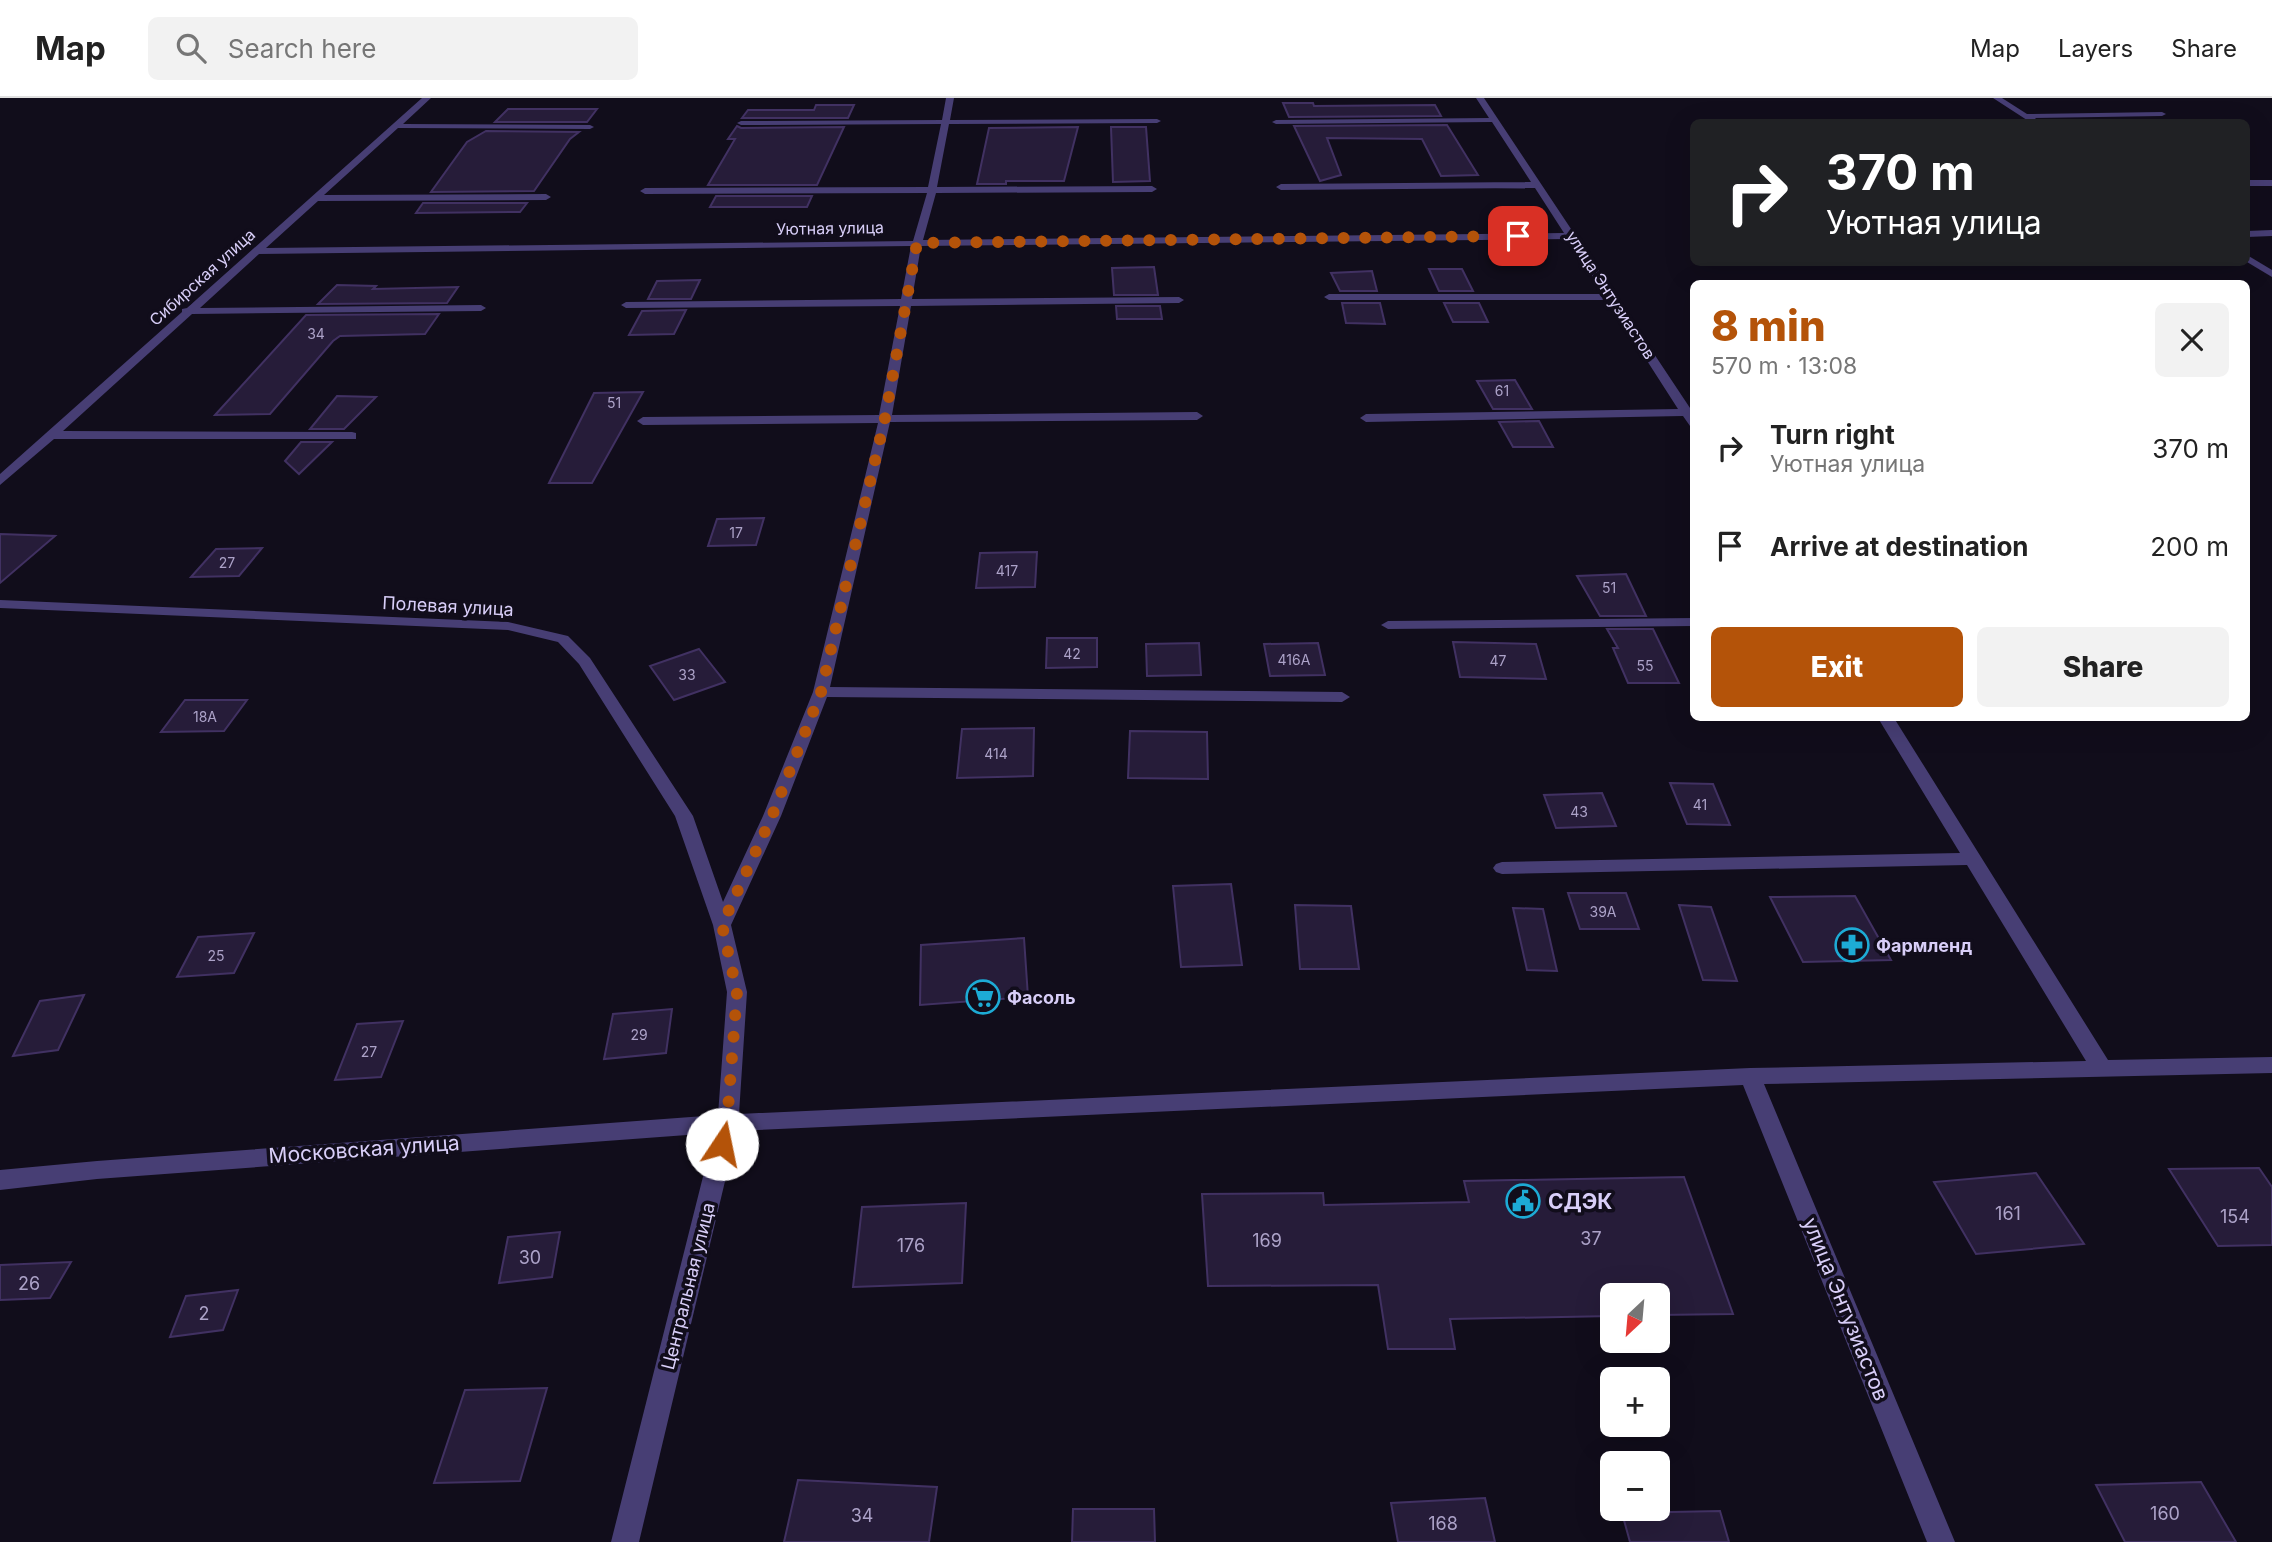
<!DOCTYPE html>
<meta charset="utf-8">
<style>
body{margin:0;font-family:Inter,sans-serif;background:#f2f2f2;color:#222;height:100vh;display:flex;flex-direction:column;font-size:26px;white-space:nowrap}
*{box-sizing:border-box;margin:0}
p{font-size:23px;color:#767676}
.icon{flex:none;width:38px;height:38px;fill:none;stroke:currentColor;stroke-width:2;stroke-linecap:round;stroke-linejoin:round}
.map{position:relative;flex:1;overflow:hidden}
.sheet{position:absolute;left:1690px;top:182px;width:560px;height:441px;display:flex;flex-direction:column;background:#fff;border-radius:10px;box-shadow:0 7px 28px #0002}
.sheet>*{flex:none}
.hud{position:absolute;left:1690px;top:21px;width:560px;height:147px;border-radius:10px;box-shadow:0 7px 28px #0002;background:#202124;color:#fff;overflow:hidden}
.needle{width:46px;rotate:206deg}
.controls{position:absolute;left:1600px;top:1185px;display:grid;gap:14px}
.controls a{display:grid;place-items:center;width:70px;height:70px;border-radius:10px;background:#fff;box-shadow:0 7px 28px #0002;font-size:35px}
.pin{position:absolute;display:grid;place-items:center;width:60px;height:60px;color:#fff;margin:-30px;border-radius:14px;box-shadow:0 4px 10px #0006}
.me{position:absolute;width:77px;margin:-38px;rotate:11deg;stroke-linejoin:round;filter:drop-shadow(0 0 5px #0008)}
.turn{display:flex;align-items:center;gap:24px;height:147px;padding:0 21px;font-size:32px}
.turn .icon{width:91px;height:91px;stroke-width:2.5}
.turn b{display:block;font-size:49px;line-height:60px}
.round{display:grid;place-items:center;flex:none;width:74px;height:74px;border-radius:10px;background:#f2f2f2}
.head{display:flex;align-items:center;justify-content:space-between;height:119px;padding:0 21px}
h1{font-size:42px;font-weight:800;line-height:52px;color:#b45309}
.primary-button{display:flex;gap:14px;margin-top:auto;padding:14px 21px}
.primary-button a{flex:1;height:80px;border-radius:10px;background:#b45309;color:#fff;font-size:28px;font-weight:800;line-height:80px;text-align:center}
.primary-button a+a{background:#f2f2f2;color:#222}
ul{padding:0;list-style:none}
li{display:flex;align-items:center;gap:21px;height:98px;padding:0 21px}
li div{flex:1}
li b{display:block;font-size:26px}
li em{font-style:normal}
header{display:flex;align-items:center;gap:42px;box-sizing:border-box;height:98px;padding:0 35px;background:#fff;border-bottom:2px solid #e0e0e0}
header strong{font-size:33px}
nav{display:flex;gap:38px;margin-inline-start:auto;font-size:24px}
.search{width:490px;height:63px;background:#f2f2f2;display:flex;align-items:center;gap:18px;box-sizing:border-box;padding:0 24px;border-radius:10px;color:#767676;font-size:26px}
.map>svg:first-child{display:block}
</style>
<header>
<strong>Map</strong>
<div class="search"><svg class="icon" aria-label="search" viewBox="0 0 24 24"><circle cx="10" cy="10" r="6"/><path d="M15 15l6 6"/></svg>Search here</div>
<nav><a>Map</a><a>Layers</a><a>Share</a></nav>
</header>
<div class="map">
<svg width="2272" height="1444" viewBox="0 0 2272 1444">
<rect width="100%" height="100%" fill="#110d1b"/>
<g fill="#261c39" stroke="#413162" stroke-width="2">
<polygon points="1283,5 1313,5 1314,8 1435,7 1441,18 1289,19"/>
<polygon points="816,7 854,7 848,20 742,20 748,12 814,12"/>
<polygon points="508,11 597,11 587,24 495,24"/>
<polygon points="1447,27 1478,77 1441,78 1422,41 1327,40 1341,77 1320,83 1294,28"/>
<polygon points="737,28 741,30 844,29 817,87 708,87 735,41 728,41"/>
<polygon points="1078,29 1064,83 1006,83 1006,86 977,86 989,30"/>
<polygon points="1111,29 1146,29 1150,83 1113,84"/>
<polygon points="486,33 579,34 570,41 534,93 431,94 467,44"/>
<polygon points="716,98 812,98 807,109 710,109"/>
<polygon points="423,105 527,105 520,114 416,115"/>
<polygon points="1154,169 1158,197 1114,197 1112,170"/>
<polygon points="1429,171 1462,171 1473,193 1439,193"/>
<polygon points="1372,173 1377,193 1340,193 1331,175"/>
<polygon points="700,182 691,201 648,201 657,183"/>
<polygon points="337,187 376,188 373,191 458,189 447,205 318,206"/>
<polygon points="1342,205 1380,205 1385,226 1346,225"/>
<polygon points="1444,205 1479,205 1488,224 1453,224"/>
<polygon points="1116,208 1160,208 1162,221 1117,221"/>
<polygon points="686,212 674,236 629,237 642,213"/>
<polygon points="439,216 425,236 340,238 333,243 270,316 215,317 306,217"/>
<polygon points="1515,282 1532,311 1493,311 1477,283"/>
<polygon points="643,294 592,385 549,385 594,295"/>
<polygon points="337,298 376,299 344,331 310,331"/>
<polygon points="1539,323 1553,349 1513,349 1499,324"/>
<polygon points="301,344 332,344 299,376 285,363"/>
<polygon points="764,420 756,447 708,448 717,421"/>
<polygon points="0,436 55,438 0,485"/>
<polygon points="262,450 239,478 191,479 216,451"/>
<polygon points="1037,454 1035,489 976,490 980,455"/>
<polygon points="1626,476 1646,518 1600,518 1577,478"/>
<polygon points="1607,531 1653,531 1679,585 1628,585 1613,550 1618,550"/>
<polygon points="1047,540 1097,540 1097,569 1046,570"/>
<polygon points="1453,544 1536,546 1546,581 1460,579"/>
<polygon points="1199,545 1201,577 1147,578 1146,546"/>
<polygon points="1318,545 1325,577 1270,578 1264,546"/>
<polygon points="699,551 725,584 674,602 650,568"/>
<polygon points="185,602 247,602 224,633 161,634"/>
<polygon points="1034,630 1033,678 957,680 962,631"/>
<polygon points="1130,633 1207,634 1208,681 1128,680"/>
<polygon points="1670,685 1713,686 1730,727 1687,726"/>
<polygon points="1602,695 1616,728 1556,730 1544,697"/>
<polygon points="1231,786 1242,867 1181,869 1173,788"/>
<polygon points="1568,795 1626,795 1639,831 1580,831"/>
<polygon points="1855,798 1891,862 1803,864 1770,799"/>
<polygon points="1295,807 1351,808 1359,871 1300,871"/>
<polygon points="1679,807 1711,809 1737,883 1703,882"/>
<polygon points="1513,810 1543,811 1557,873 1527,872"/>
<polygon points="254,835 234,875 177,879 198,839"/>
<polygon points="1024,840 1028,899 920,907 921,847"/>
<polygon points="84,897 58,952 13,958 40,903"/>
<polygon points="672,911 666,955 604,961 613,916"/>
<polygon points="403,923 381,979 335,982 357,926"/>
<polygon points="2259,1070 2272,1089 2272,1147 2218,1148 2169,1071"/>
<polygon points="2036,1075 2084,1146 1976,1156 1934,1084"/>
<polygon points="1684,1079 1733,1216 1657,1217 1657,1197 1612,1197 1612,1218 1450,1221 1455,1251 1388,1251 1378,1187 1208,1188 1202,1096 1323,1095 1324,1107 1469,1104 1464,1083"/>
<polygon points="966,1105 962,1185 853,1189 862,1109"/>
<polygon points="560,1134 552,1179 499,1185 508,1139"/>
<polygon points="71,1164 50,1200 0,1202 0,1167"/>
<polygon points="238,1192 223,1232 170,1239 186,1198"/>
<polygon points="547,1290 520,1383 434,1385 465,1292"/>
<polygon points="798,1382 937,1389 929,1444 784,1444"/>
<polygon points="2201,1384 2236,1444 2125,1444 2096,1387"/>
<polygon points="1485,1400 1495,1444 1398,1444 1391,1405"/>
<polygon points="1073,1411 1154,1411 1155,1444 1072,1444"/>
<polygon points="1720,1413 1729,1444 1630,1444 1622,1415"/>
</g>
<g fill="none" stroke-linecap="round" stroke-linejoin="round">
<g fill="#473e74" fill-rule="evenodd">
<polygon points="422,0 431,0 403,26 590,27 594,29 590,31 398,30 324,97 546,96 551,99 546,102 318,103 266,150 913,143 927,95 645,96 640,93 645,90 928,89 941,26 741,27 737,25 741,23 942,22 946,0 954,0 950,22 1157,21 1161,23 1157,25 949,26 937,89 1152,88 1157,91 1152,94 936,95 923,142 1564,135 1535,90 1281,92 1276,89 1281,86 1531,84 1492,24 1276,26 1272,24 1276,22 1489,20 1476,0 1484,0 1694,316 1694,329 1690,328 1683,318 1366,324 1360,320 1366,316 1678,311 1608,202 1329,202 1324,199 1329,196 1604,196 1568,141 921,148 912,201 1179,199 1184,202 1179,205 911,208 892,317 1197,314 1203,318 1197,322 890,324 830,589 1342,594 1350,599 1342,604 827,599 781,718 731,827 747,894 739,1016 1750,970 2086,963 1967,767 1502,776 1496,774 1493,770 1496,766 1502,764 1960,755 1878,620 1894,620 2108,962 2272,959 2272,975 1764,986 1955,1444 1927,1444 1743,987 737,1033 639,1444 611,1444 714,1035 97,1081 0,1092 0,1072 97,1063 718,1017 727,894 713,827 675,718 579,566 558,544 508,532 0,510 0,502 508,524 568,538 590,560 693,718 723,804 763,718 813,594 878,325 643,327 637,323 643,319 879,317 900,208 626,210 621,207 626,204 901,201 911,148 259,156 200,210 481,207 486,210 481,213 192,216 63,333 352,334 356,335 356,341 54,341 0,387 0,376 182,214 182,211 187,210"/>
<polygon points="1993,0 2002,0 2027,16 2162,14 2166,16 2162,18 2035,20 2039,24 2030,24"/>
<rect x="2247" y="82" width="25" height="6"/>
<polygon points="2272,132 2272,138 2247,139 2247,133"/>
<polygon points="2247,157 2272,172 2272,179 2247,164"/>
<polygon points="1694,520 1694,528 1388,531 1381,527 1388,523"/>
</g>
</g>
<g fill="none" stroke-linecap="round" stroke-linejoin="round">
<polyline stroke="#b45309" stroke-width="12" stroke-dasharray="0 21.6" points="722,1046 727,1024 737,894 722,827 772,718 821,594 885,320 917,145 1518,138"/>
</g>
<defs>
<symbol id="pharmacy-ring" viewBox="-11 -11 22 22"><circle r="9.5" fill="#110d1b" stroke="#1dabd5" stroke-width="1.5"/><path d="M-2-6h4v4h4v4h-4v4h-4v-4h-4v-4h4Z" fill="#1dabd5"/></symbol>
<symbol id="supermarket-ring" viewBox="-11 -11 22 22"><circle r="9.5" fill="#110d1b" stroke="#1dabd5" stroke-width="1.5"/><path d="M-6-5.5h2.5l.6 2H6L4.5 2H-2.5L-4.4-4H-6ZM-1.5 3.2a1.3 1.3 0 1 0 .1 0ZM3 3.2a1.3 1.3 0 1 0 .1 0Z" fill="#1dabd5"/></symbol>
<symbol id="civic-ring" viewBox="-11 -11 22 22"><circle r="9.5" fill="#110d1b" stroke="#1dabd5" stroke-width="1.5"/><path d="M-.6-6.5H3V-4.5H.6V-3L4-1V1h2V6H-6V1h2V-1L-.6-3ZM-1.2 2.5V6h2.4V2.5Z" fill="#1dabd5"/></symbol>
</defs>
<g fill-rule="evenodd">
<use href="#pharmacy-ring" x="1833" y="828" width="38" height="38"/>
<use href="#supermarket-ring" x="964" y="880" width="38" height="38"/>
<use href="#civic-ring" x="1504" y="1084" width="38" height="38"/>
</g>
<g text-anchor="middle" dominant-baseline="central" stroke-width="7" stroke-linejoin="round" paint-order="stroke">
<g font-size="14" fill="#aca2c8">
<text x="316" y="235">34</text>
<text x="1502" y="292">61</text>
<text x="614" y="304">51</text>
<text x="736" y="434">17</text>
<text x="227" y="464">27</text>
<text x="1007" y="472">417</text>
<text x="1609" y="489">51</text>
<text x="1072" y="555">42</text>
<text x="1294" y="561">416А</text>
<text x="1498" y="562">47</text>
<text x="1645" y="567">55</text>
<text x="687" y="576">33</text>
<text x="205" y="618">18А</text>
<text x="996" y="655">414</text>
<text x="1700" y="706">41</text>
<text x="1579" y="713">43</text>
<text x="1603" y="813">39А</text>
<text x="216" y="857">25</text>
<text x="639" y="936">29</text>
<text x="369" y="953">27</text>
</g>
<g font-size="16" fill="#d8cef8" stroke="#110d1b">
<text transform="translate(830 130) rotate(-1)">Уютная улица</text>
<text transform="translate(202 179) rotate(-42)">Сибирская улица</text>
<text transform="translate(1611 197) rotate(57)">улица Энтузиастов</text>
</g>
<g font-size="18" fill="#d8cef8" stroke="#110d1b">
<text transform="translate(448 508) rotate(3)">Полевая улица</text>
<text transform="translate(688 1188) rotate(-76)">Центральная улица</text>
</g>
<g font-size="18" font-weight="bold" fill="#d8cef8" stroke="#110d1b" text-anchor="start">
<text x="1876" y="847">Фармленд</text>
<text x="1007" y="899">Фасоль</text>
</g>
<g font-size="18" fill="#aca2c8">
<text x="2008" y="1115">161</text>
<text x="2235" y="1118">154</text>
<text x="1591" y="1140">37</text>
<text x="1267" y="1142">169</text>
<text x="911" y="1147">176</text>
<text x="530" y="1159">30</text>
<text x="29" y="1185">26</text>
<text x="204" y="1215">2</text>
<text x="2165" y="1415">160</text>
<text x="862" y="1417">34</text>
<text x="1443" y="1425">168</text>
</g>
<g font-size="21" fill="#d8cef8" stroke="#110d1b">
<text transform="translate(364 1051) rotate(-4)">Московская улица</text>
<text transform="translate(1846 1211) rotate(68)">улица Энтузиастов</text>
</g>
<g font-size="21" font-weight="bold" fill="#d8cef8" stroke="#110d1b" text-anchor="start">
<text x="1548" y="1103">СДЭК</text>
</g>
</g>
</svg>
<div class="controls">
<a><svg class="needle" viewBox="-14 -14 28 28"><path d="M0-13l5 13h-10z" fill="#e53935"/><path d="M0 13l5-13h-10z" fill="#767676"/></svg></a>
<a>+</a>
<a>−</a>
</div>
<div class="pin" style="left:1518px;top:138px;background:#d93025"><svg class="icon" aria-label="arrive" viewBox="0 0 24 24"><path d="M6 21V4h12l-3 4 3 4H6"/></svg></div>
<svg class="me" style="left:722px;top:1046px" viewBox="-20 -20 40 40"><circle r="19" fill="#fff"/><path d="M0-13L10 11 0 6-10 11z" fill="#b45309"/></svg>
<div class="hud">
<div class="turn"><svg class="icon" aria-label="right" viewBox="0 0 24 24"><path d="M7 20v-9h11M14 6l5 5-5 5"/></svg><div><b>370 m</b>Уютная улица</div></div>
</div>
<section class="sheet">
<div class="head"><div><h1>8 min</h1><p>570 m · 13:08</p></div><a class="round"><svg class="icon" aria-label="close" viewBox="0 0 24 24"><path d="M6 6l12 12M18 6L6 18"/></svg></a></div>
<ul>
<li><svg class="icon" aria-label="right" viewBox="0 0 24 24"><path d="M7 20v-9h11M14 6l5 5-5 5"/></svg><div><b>Turn right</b><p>Уютная улица</p></div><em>370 m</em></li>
<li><svg class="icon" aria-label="arrive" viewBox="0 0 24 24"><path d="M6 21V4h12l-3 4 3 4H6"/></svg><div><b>Arrive at destination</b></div><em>200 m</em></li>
</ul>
<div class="primary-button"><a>Exit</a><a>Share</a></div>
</section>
</div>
